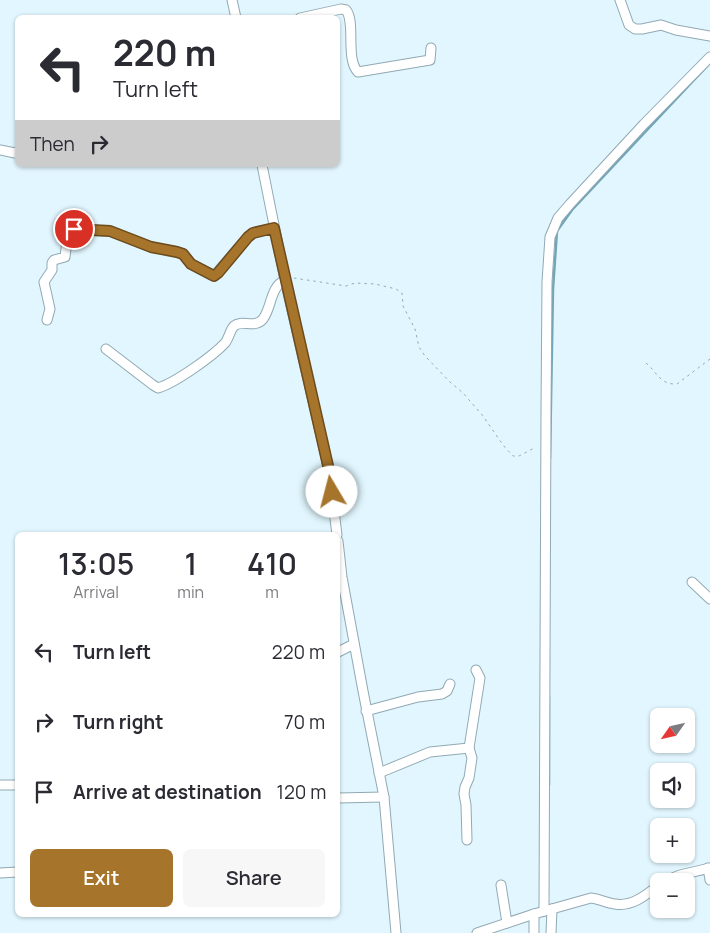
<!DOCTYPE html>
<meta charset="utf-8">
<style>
body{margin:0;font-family:Manrope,sans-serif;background:#f7f7f7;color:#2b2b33;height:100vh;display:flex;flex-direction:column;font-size:19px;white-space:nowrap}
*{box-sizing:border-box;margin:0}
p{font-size:16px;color:#7c7c81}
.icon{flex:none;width:28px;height:28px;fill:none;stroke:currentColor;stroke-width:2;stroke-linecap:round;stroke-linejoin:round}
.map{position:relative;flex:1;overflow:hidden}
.drawer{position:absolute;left:15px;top:532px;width:325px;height:385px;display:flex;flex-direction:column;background:#fff;border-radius:8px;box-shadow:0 1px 4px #0004}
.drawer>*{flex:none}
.top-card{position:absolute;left:15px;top:15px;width:325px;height:152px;border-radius:8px;box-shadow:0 1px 4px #0004;background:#fff;color:#2b2b33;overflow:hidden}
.needle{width:32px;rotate:236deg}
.tools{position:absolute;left:650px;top:708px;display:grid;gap:10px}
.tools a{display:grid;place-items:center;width:45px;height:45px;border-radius:8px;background:#fff;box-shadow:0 1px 4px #0004;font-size:25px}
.pin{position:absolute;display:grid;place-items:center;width:42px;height:42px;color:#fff;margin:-21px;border:2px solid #fff;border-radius:50%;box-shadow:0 1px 5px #0007}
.me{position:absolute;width:55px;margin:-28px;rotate:352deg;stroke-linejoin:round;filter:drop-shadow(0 0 4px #0008)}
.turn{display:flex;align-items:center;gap:18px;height:105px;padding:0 15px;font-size:22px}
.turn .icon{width:65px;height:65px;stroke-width:2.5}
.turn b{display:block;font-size:35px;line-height:42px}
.then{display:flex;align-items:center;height:48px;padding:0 15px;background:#0003;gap:10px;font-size:19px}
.eta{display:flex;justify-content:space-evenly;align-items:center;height:85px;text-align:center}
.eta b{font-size:30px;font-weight:600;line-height:35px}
.primary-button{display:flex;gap:10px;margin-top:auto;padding:10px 15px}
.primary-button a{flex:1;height:58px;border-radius:8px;background:#a6742b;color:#fff;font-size:20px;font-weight:600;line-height:58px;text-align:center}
.primary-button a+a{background:#f7f7f7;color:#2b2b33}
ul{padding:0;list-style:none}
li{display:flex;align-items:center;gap:15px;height:70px;padding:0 15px}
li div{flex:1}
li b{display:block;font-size:19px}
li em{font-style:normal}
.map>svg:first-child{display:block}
</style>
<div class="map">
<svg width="710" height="933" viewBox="0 0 710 933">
<rect width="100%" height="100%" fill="#e1f6fe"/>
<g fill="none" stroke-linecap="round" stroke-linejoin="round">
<g stroke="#71a5b8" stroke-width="2.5">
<polyline points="550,458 553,289 557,231 572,210 710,63"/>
<polyline points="549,785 549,696"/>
</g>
<defs>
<g id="street">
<polyline points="232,0 236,18"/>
<polyline points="620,0 629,25 635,29 642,29 661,25 676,30 710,36"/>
<path d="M300,18L341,9L346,10C356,22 345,59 358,72L430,60L431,48"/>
<polyline points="0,150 15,153 18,151"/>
<polyline points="262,165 285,280 329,470 337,535"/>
<polyline points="47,320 50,309 44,282 52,270 52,263 54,260 65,257 68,233 70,230 110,231 151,247 177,252 183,254 191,264 214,276 248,237 253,233 274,228"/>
<path d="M106,349L153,385L158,388C175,383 213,356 225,343C229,338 230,330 234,326C242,319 255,329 263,319C272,307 270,287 285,280"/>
<polyline points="338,541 342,577 363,691 384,797 396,933"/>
<polyline points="692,582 710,599"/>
<polyline points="338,652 354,644"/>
<polyline points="366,711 418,697 442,694 447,691 450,684"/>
<polyline points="379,773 430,752 469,748 480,678 476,670"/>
<polyline points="0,785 18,785"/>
<polyline points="338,798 384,797"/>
<polyline points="467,840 466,805 464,794 465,787 469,778 472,758 469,748"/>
<polyline points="708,868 710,880"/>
<polyline points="0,873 18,872"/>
<polyline points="665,881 680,875 710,868"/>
<polyline points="501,885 507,923"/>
<polyline points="544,911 546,411 547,282 550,237 558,218 570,204 644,124 710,57"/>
<polyline points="534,914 534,933"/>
<path d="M477,933L534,914L591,898C600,899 606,903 615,904C632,907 646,895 659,885"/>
<polyline points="551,933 552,909"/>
</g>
</defs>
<use href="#street" stroke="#91a9b3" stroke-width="11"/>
<g stroke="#97a8ae" stroke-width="1" stroke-dasharray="2.5 4" stroke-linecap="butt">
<polyline points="294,278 346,286 355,283 375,284 396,289 402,293 403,306 415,329 419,347 425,356 450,382 463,393 483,416 503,445 513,456 519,456 536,447"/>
<path d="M646,363C657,372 660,385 677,384L710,359"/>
</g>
<use href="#street" stroke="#fff" stroke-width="9"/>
</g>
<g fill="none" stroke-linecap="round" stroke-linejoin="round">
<defs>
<polyline id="route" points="74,229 110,231 151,247 177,252 183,254 191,264 214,276 218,273 248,237 253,233 274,228 329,470 332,492"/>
</defs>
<use href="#route" stroke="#6c4b1c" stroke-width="12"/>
<use href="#route" stroke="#a6742b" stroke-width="9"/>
</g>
</svg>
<div class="tools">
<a><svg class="needle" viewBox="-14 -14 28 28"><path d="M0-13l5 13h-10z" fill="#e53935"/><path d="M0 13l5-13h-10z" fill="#7c7c81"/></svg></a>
<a><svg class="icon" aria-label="sound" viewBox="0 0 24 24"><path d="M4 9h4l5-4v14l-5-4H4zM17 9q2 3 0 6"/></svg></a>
<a>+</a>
<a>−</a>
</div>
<div class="pin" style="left:74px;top:229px;background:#d93025"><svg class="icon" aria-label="arrive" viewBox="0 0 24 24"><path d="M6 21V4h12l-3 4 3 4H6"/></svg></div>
<svg class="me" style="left:332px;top:492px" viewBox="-20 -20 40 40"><circle r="19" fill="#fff"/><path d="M0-13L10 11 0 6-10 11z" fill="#a6742b"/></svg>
<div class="top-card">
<div class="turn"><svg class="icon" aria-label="left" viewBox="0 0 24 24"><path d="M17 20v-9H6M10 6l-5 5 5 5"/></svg><div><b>220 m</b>Turn left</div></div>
<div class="then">Then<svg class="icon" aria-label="right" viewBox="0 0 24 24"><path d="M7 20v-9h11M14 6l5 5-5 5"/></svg></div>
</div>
<section class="drawer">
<div class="eta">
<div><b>13:05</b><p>Arrival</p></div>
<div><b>1</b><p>min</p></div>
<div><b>410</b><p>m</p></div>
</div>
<ul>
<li><svg class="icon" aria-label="left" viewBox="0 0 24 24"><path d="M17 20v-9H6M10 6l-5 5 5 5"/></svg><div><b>Turn left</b></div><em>220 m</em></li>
<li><svg class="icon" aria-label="right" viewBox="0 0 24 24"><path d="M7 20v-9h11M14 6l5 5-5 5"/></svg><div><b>Turn right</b></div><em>70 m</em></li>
<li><svg class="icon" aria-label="arrive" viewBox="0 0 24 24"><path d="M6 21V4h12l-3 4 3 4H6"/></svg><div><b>Arrive at destination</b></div><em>120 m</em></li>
</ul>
<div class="primary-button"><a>Exit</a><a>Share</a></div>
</section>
</div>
